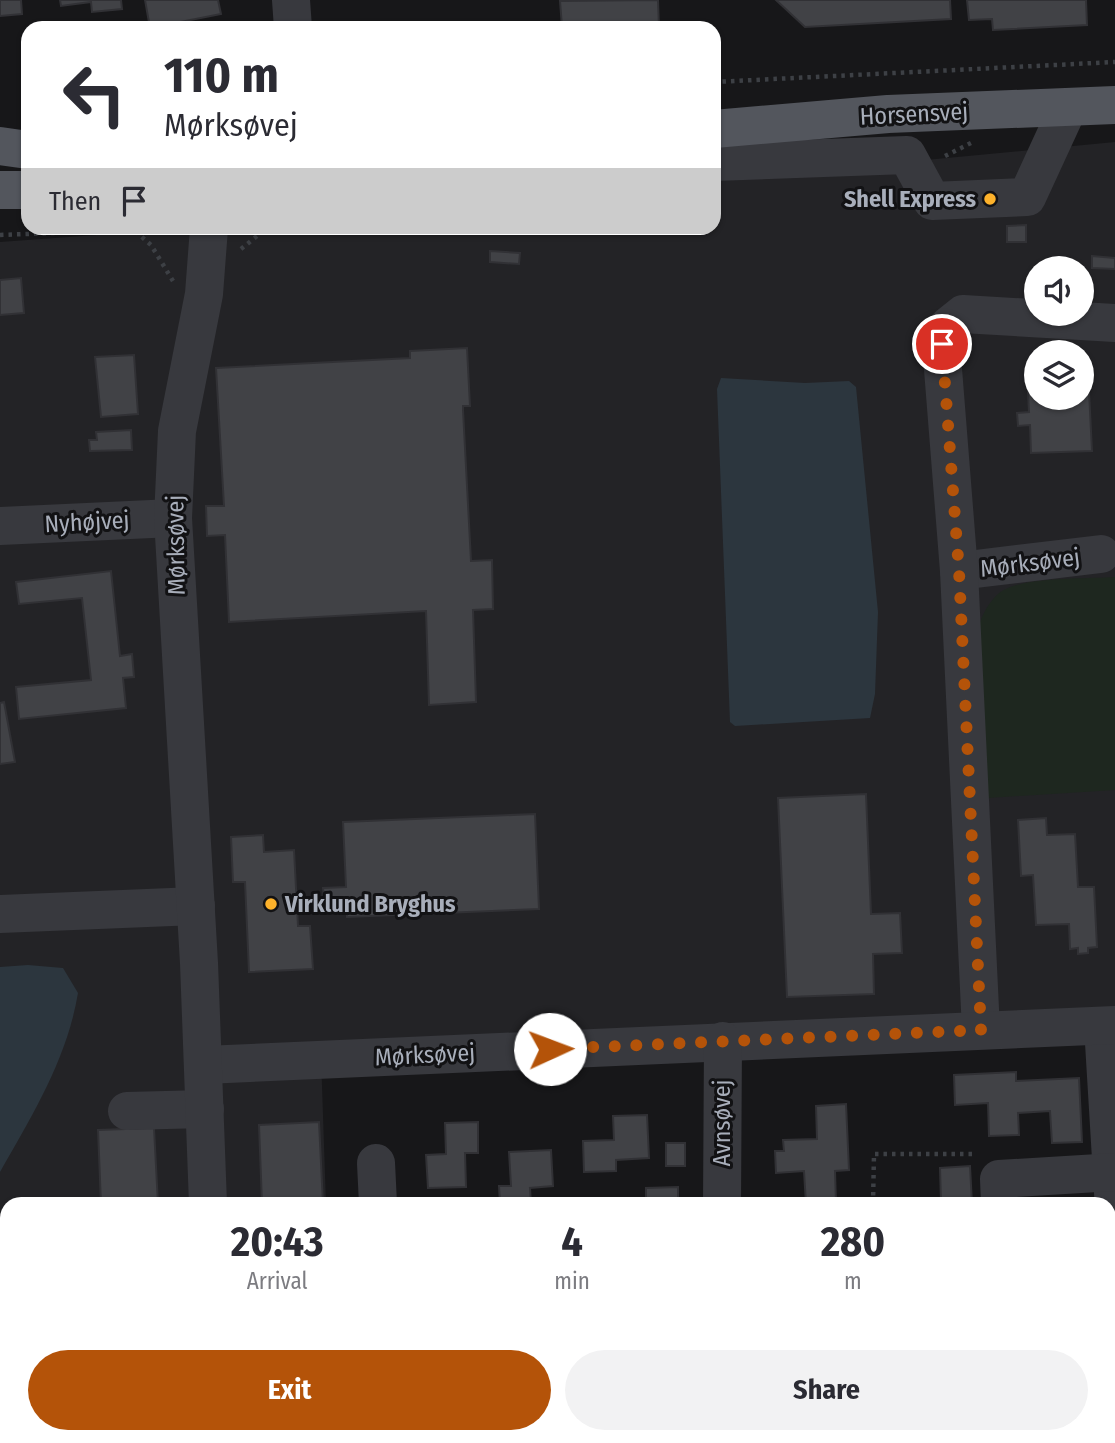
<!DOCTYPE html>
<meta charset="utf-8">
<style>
body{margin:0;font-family:"Fira Sans Condensed",sans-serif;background:#f2f2f3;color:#2b2b33;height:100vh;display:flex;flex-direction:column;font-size:26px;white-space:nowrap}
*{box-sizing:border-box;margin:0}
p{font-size:23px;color:#7c7c81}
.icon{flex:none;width:38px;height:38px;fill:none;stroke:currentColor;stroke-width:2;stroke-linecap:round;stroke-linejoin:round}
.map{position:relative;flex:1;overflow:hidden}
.drawer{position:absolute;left:0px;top:1197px;width:1116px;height:247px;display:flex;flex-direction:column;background:#fff;border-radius:21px 21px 0 0;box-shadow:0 2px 5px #0004}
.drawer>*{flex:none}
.banner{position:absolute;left:21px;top:21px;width:700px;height:214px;border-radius:21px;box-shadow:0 2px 5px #0004;background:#fff;color:#2b2b33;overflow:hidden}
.controls{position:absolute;left:1024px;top:256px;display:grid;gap:14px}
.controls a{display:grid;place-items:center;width:70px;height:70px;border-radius:50%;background:#fff;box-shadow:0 2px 5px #0004;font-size:35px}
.pin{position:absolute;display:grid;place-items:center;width:60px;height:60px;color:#fff;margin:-30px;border:4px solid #fff;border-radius:50%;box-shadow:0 2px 7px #0007}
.me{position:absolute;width:77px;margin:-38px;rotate:88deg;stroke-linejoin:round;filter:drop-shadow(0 0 5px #0008)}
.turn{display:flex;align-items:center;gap:24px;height:147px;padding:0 28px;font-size:32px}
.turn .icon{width:91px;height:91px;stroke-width:2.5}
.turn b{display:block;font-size:49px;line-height:60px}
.then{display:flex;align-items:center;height:66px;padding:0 28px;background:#0003;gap:14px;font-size:26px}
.eta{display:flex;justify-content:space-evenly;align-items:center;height:119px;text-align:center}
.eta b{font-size:42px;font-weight:700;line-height:49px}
.cta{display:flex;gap:14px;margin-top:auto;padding:14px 28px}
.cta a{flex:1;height:80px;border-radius:42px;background:#b45309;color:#fff;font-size:28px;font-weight:700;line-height:80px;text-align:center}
.cta a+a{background:#f2f2f3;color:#2b2b33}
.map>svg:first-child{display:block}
</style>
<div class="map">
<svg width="1115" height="1443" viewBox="0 0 1115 1443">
<rect width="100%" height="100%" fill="#171719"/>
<path fill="#232326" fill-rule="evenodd" d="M1115,142V1012L321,1056L326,1204H7V1437H196L197,1443H0V242L192,228H714V180ZM1036,268H1082V313H1036ZM1036,352H1082V397H1036Z"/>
<path fill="#1e271f" d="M1115,577V790L988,798L978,627C983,614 988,603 998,594C1017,576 1088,579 1115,577Z"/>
<g fill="#2c363e">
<polygon points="721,378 805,383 849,381 856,387 878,612 875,694 870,718 735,726 730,722 717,389"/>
<path d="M28,965L63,968L78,993C67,1059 33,1114 0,1172V967Z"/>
</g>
<g fill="#414246" stroke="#313135" stroke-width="2">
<polygon points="0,0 21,0 22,14 0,16"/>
<polygon points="60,0 121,0 122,9 92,12 91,2 61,6"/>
<polygon points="145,0 218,0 221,14 150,28"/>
<polygon points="658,0 659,28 562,27 560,1"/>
<polygon points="776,0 950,0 951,19 805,27"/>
<polygon points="967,0 1086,0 1087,25 993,30 992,19 969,20"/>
<polygon points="1026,225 1026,242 1007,242 1007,226"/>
<polygon points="490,251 520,253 519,264 490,262"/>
<polygon points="1092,256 1115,258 1115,269 1092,268"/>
<polygon points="21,278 24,313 0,315 0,280"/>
<polygon points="467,348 470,406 463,406 463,410 471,561 492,560 493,609 473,610 476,702 429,705 426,611 229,622 225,535 207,536 206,506 224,506 216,368 410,358 410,351"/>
<polygon points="134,355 138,414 101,417 95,357"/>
<polygon points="1082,371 1088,371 1092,451 1031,453 1030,425 1018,426 1017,413 1029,412 1027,374 1036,373 1036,397 1082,397"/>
<polygon points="131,430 132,450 90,451 89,440 97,440 96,432"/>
<polygon points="111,571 120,656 132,654 134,677 123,678 126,708 19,719 16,687 91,680 82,598 19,604 16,582"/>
<polygon points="4,702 15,762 0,764 0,703"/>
<polygon points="866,794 871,914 900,913 902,953 873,954 874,994 787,997 778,798"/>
<polygon points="535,814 539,909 347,917 346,898 324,899 323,888 346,887 343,822"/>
<polygon points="1046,818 1047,835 1075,834 1078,887 1094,887 1097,947 1088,948 1088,953 1078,954 1078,948 1070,949 1069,924 1036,925 1033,875 1021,876 1018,820"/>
<polygon points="263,835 264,852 294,850 298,926 310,926 313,969 249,972 245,882 233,882 231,837"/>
<polygon points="1016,1072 1016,1081 1079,1078 1082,1142 1052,1143 1050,1111 1018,1113 1019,1135 989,1136 988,1103 955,1105 954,1075"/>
<polygon points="846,1104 849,1170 835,1171 836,1204 806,1204 804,1171 776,1173 775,1151 784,1151 783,1140 817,1139 816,1106"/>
<polygon points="647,1115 649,1158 616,1160 616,1171 584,1172 583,1141 614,1140 613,1116"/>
<polygon points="319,1122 323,1204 262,1204 259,1125"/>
<polygon points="478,1122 478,1153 465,1153 466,1187 428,1188 426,1155 446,1154 445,1123"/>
<polygon points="154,1128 158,1204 101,1204 98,1130"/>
<rect x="666" y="1143" width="19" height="23"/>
<polygon points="551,1150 553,1186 530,1188 531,1204 500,1204 499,1186 511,1186 509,1152"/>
<polygon points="970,1166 972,1204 909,1204 941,1202 940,1168"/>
<polygon points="678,1187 678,1204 615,1204 646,1201 646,1188"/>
<polygon points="1115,1264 1115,1330 1110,1330 1110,1265"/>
<rect x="432" y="1437" width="44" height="6"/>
<polygon points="526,1437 563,1437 564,1443 526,1443"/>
<polygon points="746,1437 820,1437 821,1443 747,1443"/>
</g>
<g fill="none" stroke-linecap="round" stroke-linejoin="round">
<g stroke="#3d4045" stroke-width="4.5" stroke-dasharray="3.5 5" stroke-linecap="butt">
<polyline points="714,82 1115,62"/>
<polyline points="945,156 971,143"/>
<polyline points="0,235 134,230 151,245 173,281"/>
<polyline points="241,249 267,228"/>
<polyline points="873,1204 874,1154 977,1154"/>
<polyline points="125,1437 125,1443"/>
</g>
<g stroke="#38393e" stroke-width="38">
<polyline points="291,0 293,28"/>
<polyline points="714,162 907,155 932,201 1027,197 1068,108"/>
<polyline points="0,526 173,518"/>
<polyline points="959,571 1101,554"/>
<polyline points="0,914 196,906"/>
<polyline points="1103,1026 1115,1225"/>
<polyline points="981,1030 959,571 941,344 948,326 963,314 1115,323"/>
<polyline points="204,1065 1115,1025"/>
<polyline points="127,1111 205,1109"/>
<polyline points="376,1163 378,1204"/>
<polyline points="208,1204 199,963 173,518 177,431 204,294 209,228"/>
<polyline points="722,1204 723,1041"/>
<polyline points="1000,1204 999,1179 1115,1172"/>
<polyline points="0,1428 7,1426"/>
<polyline points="217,1437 218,1443"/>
<polyline points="388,1437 388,1443"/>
<polyline points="709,1437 710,1443"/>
</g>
<g stroke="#53565d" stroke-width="38">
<polyline points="714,129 888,114 1115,105"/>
<polyline points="0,146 28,150"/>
<polyline points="0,190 28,190"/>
</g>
</g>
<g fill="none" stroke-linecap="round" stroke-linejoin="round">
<polyline stroke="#b45309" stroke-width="12" stroke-dasharray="0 21.6" points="550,1049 981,1030 959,571 942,344"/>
</g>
<g fill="#fdb22b" stroke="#121214" stroke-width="2.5">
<circle cx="990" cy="199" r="7"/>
<circle cx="271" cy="904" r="7"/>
</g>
<g text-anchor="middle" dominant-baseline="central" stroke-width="6" stroke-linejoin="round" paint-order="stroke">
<g font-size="24" fill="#a8aeba" stroke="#121214">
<text transform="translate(914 114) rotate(-3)">Horsensvej</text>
<text transform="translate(87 522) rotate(-3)">Nyhøjvej</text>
<text transform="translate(176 545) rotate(-91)">Mørksøvej</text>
<text transform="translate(1030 563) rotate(-7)">Mørksøvej</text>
<text transform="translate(425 1055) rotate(-3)">Mørksøvej</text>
<text transform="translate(722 1123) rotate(-90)">Avnsøvej</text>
</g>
<g font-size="24" font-weight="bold" fill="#a8aeba" stroke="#121214" text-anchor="end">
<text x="976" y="199">Shell Express</text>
<text x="285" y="904" text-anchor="start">Virklund Bryghus</text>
</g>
</g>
</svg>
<div class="controls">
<a><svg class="icon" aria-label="sound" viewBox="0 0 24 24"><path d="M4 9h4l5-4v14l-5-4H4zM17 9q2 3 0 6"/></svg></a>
<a><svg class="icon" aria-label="layers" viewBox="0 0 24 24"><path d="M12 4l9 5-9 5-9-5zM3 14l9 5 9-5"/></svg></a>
</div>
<div class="pin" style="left:942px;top:344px;background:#d93025"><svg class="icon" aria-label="arrive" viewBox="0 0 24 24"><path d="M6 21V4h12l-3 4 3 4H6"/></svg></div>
<svg class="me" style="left:550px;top:1049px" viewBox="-20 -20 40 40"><circle r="19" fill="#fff"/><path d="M0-13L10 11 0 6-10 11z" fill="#b45309"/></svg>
<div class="banner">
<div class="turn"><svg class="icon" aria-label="left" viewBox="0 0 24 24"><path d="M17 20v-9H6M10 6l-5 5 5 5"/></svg><div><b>110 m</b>Mørksøvej</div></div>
<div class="then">Then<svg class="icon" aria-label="arrive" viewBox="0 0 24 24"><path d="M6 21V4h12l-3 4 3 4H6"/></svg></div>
</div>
<section class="drawer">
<div class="eta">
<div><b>20:43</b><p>Arrival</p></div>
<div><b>4</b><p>min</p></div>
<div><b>280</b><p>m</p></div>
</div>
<div class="cta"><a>Exit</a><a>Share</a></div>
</section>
</div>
